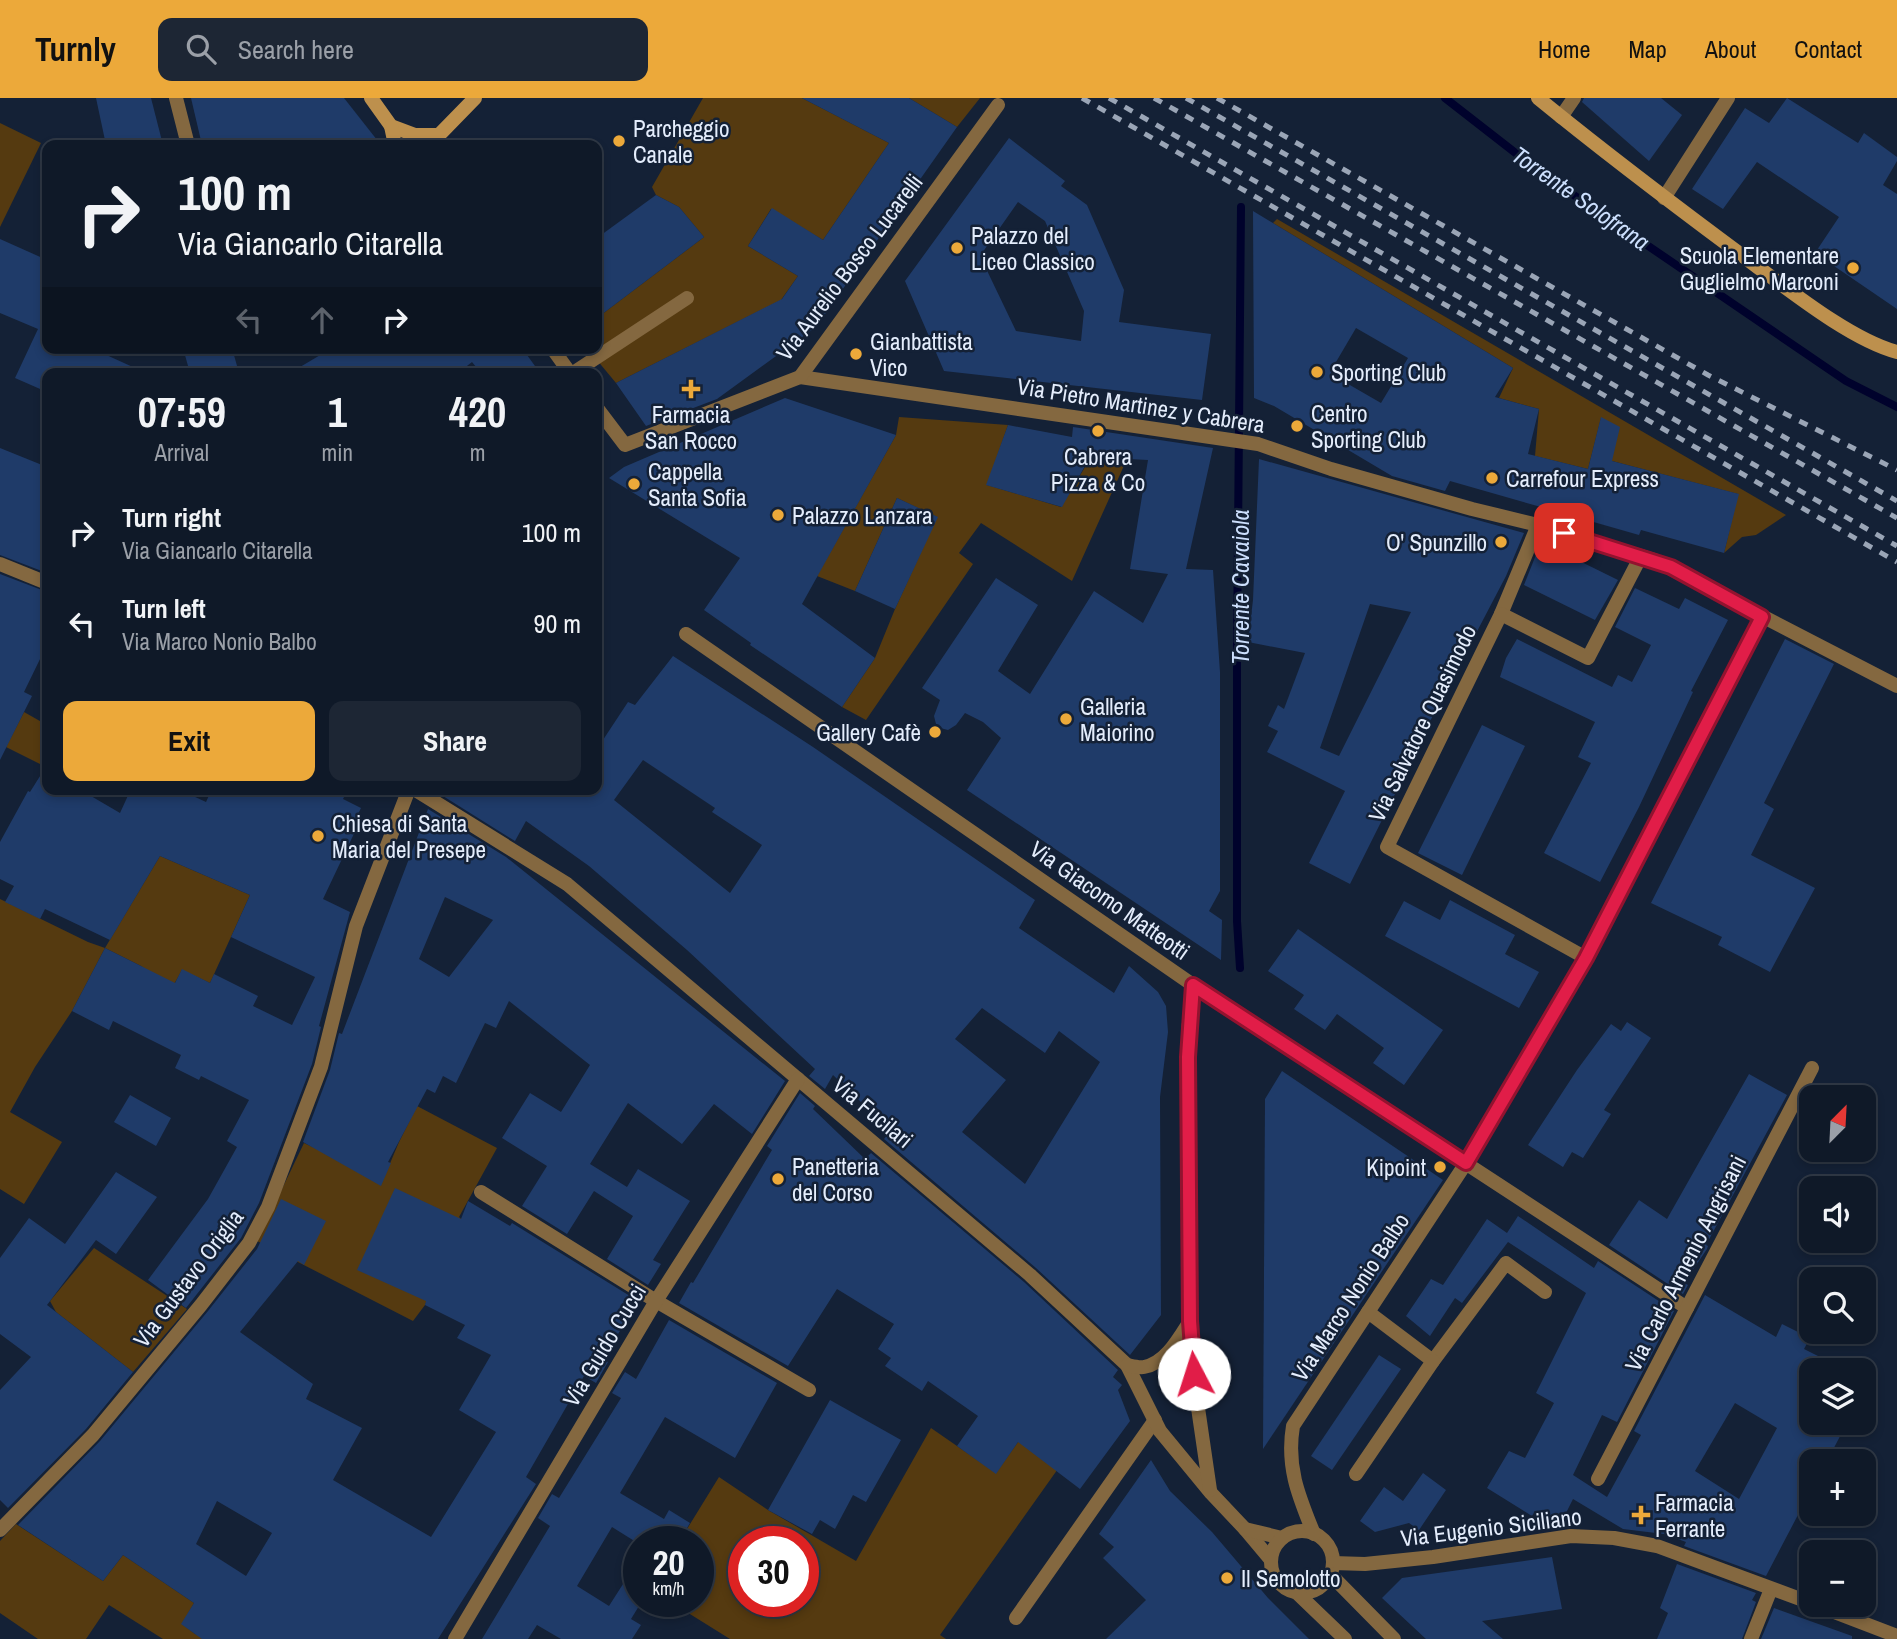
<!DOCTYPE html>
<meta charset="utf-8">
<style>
body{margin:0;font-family:"Archivo Narrow",sans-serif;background:#1d2634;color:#f1f3f6;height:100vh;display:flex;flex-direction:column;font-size:26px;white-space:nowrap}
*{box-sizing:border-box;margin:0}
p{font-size:23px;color:#9ba0a8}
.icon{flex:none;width:38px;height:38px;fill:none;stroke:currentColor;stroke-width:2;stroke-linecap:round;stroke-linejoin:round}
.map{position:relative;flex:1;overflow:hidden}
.side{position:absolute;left:42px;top:270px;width:560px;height:427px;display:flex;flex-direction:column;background:#0f1928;border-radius:14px;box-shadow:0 4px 10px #0003,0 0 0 2px #2f3845}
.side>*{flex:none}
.guide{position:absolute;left:42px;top:42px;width:560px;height:214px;border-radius:14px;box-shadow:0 4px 10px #0003,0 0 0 2px #2f3845;background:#0f1928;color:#f1f3f6;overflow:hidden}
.needle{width:46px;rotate:24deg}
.tools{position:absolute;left:1799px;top:987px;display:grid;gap:14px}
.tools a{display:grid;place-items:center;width:77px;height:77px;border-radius:14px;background:#0f1928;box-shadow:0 4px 10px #0003,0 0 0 2px #2f3845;font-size:35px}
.speed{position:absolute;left:623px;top:1428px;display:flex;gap:14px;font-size:35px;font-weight:700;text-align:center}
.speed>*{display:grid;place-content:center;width:91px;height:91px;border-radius:50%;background:#0f1928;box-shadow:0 4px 10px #0003,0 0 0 2px #2f3845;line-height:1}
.speed small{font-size:18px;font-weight:400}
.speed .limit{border:10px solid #d22;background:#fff;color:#111}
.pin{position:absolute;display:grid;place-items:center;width:60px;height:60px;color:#fff;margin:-30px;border-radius:14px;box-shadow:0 4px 10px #0006}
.me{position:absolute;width:77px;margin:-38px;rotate:355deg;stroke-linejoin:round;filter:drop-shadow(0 0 5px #0008)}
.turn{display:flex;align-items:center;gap:24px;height:147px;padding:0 21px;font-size:32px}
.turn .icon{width:91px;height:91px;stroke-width:2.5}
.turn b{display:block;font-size:49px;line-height:60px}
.lanes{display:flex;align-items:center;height:66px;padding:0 21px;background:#0003;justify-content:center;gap:35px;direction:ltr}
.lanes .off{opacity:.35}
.eta{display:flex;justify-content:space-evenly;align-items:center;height:119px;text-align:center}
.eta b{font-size:42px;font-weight:700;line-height:49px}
.primary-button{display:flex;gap:14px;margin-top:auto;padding:14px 21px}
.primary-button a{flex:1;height:80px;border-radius:14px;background:#eca93a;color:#111;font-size:28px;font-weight:700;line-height:80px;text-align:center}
.primary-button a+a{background:#1d2634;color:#f1f3f6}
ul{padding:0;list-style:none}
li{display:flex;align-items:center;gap:21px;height:91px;padding:0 21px}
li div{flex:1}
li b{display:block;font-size:26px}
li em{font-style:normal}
header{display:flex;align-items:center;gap:42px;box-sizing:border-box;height:98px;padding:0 35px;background:#eca93a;color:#111}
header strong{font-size:33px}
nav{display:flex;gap:38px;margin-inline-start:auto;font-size:24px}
.search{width:490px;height:63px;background:#1d2634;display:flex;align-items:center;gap:18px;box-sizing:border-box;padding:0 24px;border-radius:14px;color:#9ba0a8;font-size:26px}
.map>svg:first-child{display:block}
</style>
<header>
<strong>Turnly</strong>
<div class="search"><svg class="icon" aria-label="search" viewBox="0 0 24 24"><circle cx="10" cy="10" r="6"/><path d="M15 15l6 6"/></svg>Search here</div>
<nav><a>Home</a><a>Map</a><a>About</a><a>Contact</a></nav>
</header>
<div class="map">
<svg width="1897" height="1541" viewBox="0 0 1897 1541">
<rect width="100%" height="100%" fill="#142136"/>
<g fill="#553a10" fill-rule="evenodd">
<polygon points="703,0 802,0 889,45 823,142 771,111 748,148 798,178 781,202 616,285 587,250 597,250 597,220 704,139 679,109 656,97 652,89"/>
<polygon points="909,0 980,0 957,29"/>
<polygon points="0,25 41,45 0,129"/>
<polygon points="1277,121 1786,417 1756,437 1742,439 1724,455 1738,396 1612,363 1601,320 1588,371 1535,358 1539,311 1499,300 1513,270 1273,125"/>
<polygon points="899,319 1008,327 987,387 1061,409 1088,364 1127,361 1072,483 981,425 959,455 973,466 866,622 842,609 875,560 895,511 937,419 897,400 855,493 817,478 896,337"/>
<polygon points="24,614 47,627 46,669 6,649"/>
<polygon points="160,758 250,797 210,885 182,872 172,890 141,868 105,850 72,913 35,969 10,1014 62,1044 24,1106 0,1091 0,801 88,844 105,850"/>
<polygon points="417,1008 497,1050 459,1119 461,1121 425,1207 413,1223 257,1143 304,1045 383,1082 399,1044"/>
<polygon points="94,1150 187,1211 133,1274 56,1214 50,1203"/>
<path d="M931,1330L996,1375L1018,1344L1082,1337L940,1537L946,1541H730L669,1503H698V1444H679L719,1379L768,1412L856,1463ZM744,1444H803V1503H744Z"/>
<polygon points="16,1426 103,1483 123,1457 194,1505 182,1526 195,1536 218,1541 163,1541 109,1507 86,1541 38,1541 0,1515 0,1443"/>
</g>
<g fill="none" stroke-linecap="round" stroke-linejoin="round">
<g stroke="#00022c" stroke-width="8">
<polyline points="1445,0 1540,74 1846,283 1897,309"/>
<polyline points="1240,870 1237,823 1237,548 1241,109"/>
</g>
</g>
<g fill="#1f3b69" fill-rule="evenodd">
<polygon points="96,0 151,0 163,47 106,47"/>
<polygon points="191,0 344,0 381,47 202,47"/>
<polygon points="802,0 909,0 957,29 816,229 717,301 646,328 616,285 782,201 798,178 748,148 772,110 823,142 889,45"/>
<polygon points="1584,0 1661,0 1682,17 1649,63 1582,4"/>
<polygon points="1787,0 1858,45 1864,35 1897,59 1897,63 1883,87 1897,96 1897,211 1815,155 1839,119 1757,64 1723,111 1692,91 1745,10 1769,25"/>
<path d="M1009,40L1065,83L1061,88L1087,107L1124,192L1119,224L1211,236L1202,302L944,273L905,183ZM1018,104L1045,123L1084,213L1081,243L1016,233L980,158Z"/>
<polygon points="656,97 679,109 704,139 597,220 597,140"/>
<path d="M1253,113L1513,270L1495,299L1539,311L1528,356L1588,371L1601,319L1620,329L1612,363L1739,396L1724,455L1641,432L1639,437L1450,383L1445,393L1392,378L1274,308L1254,300ZM1356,230L1408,260L1381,305L1336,279L1343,268L1336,264Z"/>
<polygon points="0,141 47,162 47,250 91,250 146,275 47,275 47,294 15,280 38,231 0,215"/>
<polygon points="183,250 232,250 239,275 190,275"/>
<polygon points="332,250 522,250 540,275 481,275 472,264 458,275 290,275"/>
<polygon points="785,300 896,337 802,506 875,560 842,609 750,547 751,545 704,512 740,460 609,380 624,369"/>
<polygon points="1008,327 1072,339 1073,329 1213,350 1186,471 1213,472 1220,574 1220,793 1209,813 1222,822 1221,862 967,692 1001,640 983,624 965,615 956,627 948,632 940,630 936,626 934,618 940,602 922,590 996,480 1038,507 998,573 1030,596 1094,493 1143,525 1168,476 1130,471 1148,362 1090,359 1062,409 986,387"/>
<polygon points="0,350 47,369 47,475 0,457"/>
<path d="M1259,361L1524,435L1506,478L1405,671L1407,672L1350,786L1309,765L1345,693L1267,654L1278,633L1268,628L1278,607L1284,611L1305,555L1248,544L1253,502ZM1370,506L1411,514L1339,658L1320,650Z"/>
<polygon points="897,400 938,419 895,511 855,493"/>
<polygon points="1541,444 1618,482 1595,522 1524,487"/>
<polygon points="0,476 47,494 47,561 41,559 24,594 32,598 0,662"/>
<polygon points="1635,490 1679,511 1685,500 1728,522 1691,593 1693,594 1639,709 1600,784 1544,755 1591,665 1578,659 1595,624 1500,579 1506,560 1517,541 1612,589 1618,577 1632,584 1651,547 1615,529"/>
<polygon points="1785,541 1834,566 1764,705 1774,711 1751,757 1815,790 1770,874 1718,847 1722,839 1651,805"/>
<path d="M673,558L813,649L1035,802L1019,830L1114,895L1129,868L1158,894L1166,908L1168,934L1160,999L1161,1217L1130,1257L1036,1170L884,1041L891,1033L833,977L825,991L809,978L815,971L687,852L589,768L526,723L515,743L435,693L597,691V651L628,604L635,607ZM643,662L715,710L712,714L762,747L730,795L614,702ZM982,910L1045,955L1059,933L1100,964L1025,1086L962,1034L1006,982L955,941Z"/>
<polygon points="1482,627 1525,648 1462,777 1418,755"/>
<polygon points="47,667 47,691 79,691 120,715 131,691 178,691 206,704 212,691 291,691 309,699 313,691 348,691 343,701 361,710 356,720 360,723 323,801 350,814 319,928 321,929 312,966 259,1105 241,1140 186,1210 148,1182 208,1101 237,1049 227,1043 249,1002 201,978 199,982 175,970 181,957 113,923 109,932 72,913 105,850 175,885 182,871 210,885 214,876 258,898 253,908 292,927 315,879 231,839 250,797 160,758 110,842 45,811 40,821 5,804 14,788 0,781 0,744 28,693 30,694"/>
<path d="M428,711L506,759L785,983L752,1036L714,1006L682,1046L628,1005L590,1066L627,1089L638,1071L690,1103L653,1162L661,1166L648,1187L607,1161L633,1118L594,1093L567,1136L522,1108L547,1068L502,1040L530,995L561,1014L590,967L509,903L496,930L485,925L456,985L443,978L435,995L427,991L388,1064L391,1065L381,1088L303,1044L330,972L339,935L342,936ZM445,799L493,822L449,879L419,861Z"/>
<polygon points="1450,802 1515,837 1505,856 1539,874 1519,910 1385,838 1404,803 1440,822"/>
<polygon points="1298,831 1443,932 1404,987 1373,965 1384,950 1337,916 1325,932 1294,911 1304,897 1268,873"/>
<polygon points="1627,924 1651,940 1604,1012 1611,1016 1583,1060 1572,1054 1563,1069 1528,1047 1577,972 1611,926 1621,933"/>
<polygon points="1282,973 1443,1082 1263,1351 1265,1001"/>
<polygon points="1749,976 1787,997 1706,1147 1708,1148 1707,1151 1684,1185 1688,1187 1683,1196 1609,1147 1639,1102 1667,1121"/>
<polygon points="800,995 815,1008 813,1011 865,1061 871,1055 1024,1184 1118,1272 1113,1279 1122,1287 1118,1292 1130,1323 1080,1391 1018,1344 996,1376 957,1348 978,1318 928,1283 922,1293 885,1268 891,1260 878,1251 894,1226 837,1191 788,1268 679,1205 691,1184 693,1185 772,1052 767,1048"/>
<polygon points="130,997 171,1020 156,1048 114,1024"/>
<polygon points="116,1074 157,1099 116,1156 96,1142 47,1207 133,1274 86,1331 8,1410 0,1402 0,1292 31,1259 0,1236 0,1160 29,1120 65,1146"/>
<path d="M395,1090L461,1121L468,1103L510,1128L512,1125L638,1203L603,1261L608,1264L596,1285L584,1278L526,1379L536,1386L438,1541H202L181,1526L194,1505L123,1457L103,1483L18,1427L100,1343L208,1213L257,1151L281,1101L326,1123L304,1167L298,1163L240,1234L313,1286L306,1301L362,1330L333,1382L431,1439L496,1334L459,1312L491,1257L457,1240L465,1227L425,1207L426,1203L357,1172ZM217,1403L272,1435L246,1478L196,1446Z"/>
<path d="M1518,1118L1594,1170L1598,1163L1674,1213L1617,1324L1602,1317L1573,1377L1607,1399L1641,1337L1634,1333L1705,1197L1776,1239L1782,1226L1810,1240L1804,1251L1846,1272H1811V1325H1847L1827,1363H1811V1392L1766,1478L1684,1448L1686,1444L1664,1436L1623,1431L1573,1401L1560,1427L1535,1413L1532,1418L1487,1390L1509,1353L1525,1360L1554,1305L1536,1295L1586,1195L1508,1144L1462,1205L1455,1200L1430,1238L1406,1218L1431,1181L1443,1187L1487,1121L1507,1135ZM1735,1305L1777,1330L1739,1401L1695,1373Z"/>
<polygon points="669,1222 777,1285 735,1360 665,1319 620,1395 664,1421 669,1412 690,1425 679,1444 636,1444 612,1429 577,1488 609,1508 639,1461 639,1508 631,1521 641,1527 632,1541 561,1541 537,1527 528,1541 482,1541 550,1428 538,1420 552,1396 559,1400 621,1300 612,1295 625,1274 636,1281"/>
<polygon points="1379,1257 1401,1271 1332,1372 1311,1358"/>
<polygon points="830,1302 901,1342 866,1404 853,1397 835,1431 820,1422 812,1436 768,1412"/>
<polygon points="1151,1362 1170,1393 1212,1434 1268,1500 1309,1541 1106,1541 1146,1502 1103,1460 1114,1449 1099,1436"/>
<polygon points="1423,1375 1446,1392 1419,1432 1409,1425 1375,1434 1360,1423 1384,1389 1403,1403"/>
<polygon points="1552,1459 1562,1511 1482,1523 1503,1541 1426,1541 1382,1500 1402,1480"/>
<polygon points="1677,1466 1756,1495 1752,1502 1756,1504 1742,1541 1657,1541 1668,1515 1660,1510"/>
<polygon points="1774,1510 1852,1538 1852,1541 1761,1541"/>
</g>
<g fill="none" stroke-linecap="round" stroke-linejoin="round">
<g stroke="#846840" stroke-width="14">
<polyline points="1561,19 1574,0"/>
<polyline points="573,275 687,200"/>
<polyline points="656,1203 809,1292"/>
<polyline points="1368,1214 1433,1263 1506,1165 1545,1194"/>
<polyline points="1356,1376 1433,1263"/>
<polyline points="1016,1520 1155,1322"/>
<polyline points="1751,1541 1771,1491"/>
</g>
<g stroke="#846840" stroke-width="14">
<polyline points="176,0 188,47"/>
<polyline points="1664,100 1728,0"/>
<polyline points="552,250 570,275"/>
<polyline points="800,279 1258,346 1331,371 1472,411 1538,427 1654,462 1897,588"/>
<polyline points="597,310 625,347 800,279 998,7"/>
<polyline points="1538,427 1501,516 1387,749 1586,860"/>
<polyline points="0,466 47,485"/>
<polyline points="1501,516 1588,560 1641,458"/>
<polyline points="686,536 1193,887 1687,1210"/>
<polyline points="414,691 567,786 1030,1177 1127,1267 1160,1333 1211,1395 1245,1431 1271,1462"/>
<polyline points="1193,887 1188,934 1190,1223 1197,1303 1210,1392"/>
<polyline points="481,1094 656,1203"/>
<path d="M1127,1267C1132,1268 1139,1270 1144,1269C1166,1265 1179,1240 1190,1223"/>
<polyline points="1598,1381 1812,970"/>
<polyline points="1245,1431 1282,1440"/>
<polyline points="0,1432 93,1337 201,1207 249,1145 268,1109 321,969 356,828 409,691"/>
<circle cx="1302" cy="1464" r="31"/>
<path d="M1314,1436C1299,1399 1286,1369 1293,1328L1466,1065L1527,963L1586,860L1762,519"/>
<polyline points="1333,1465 1365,1466 1433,1459 1571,1438 1614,1440 1657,1448 1811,1505"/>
<polyline points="1330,1476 1394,1541"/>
<polyline points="1296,1494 1345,1541"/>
<polyline points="1816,1507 1897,1538"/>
<polyline points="455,1541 656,1203 798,981"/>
</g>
<g stroke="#bd904d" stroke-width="14">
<polyline points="371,0 391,28 415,37 439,37 475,0"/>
<path d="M1538,0C1609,58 1682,113 1755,167C1793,195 1852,242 1897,254"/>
<polyline points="391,28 395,47"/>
</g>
<g stroke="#9aa5b6" stroke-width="5" stroke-dasharray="9 9" stroke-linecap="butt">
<polyline points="1082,0 1897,464"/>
<polyline points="1109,0 1897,448"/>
<polyline points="1154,0 1897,420"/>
<polyline points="1186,0 1897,403"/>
<polyline points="1217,0 1708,277 1897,372"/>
</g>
</g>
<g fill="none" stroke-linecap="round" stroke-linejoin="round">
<defs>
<polyline id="route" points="1194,1276 1190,1223 1188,959 1193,887 1466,1065 1586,860 1762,519 1671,469 1564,435"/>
</defs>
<use href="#route" stroke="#92132f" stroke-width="18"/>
<use href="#route" stroke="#e11d48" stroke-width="12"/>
</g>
<g fill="#eca93a" stroke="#142136" stroke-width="2.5">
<circle cx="619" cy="43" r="7"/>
<circle cx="957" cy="150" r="7"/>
<circle cx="1853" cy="170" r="7"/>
<circle cx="856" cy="256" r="7"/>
<circle cx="1317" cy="274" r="7"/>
<path d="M687.5 280.5h7v7h7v7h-7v7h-7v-7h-7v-7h7z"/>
<circle cx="1297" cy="328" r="7"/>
<circle cx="1098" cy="333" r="7"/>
<circle cx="1492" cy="380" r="7"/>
<circle cx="634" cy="386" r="7"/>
<circle cx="778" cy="417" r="7"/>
<circle cx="1501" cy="444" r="7"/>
<circle cx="1066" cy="621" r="7"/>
<circle cx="935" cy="634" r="7"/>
<circle cx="318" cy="738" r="7"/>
<circle cx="1440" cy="1069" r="7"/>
<circle cx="778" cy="1081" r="7"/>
<path d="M1637.5 1406.5h7v7h7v7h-7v7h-7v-7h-7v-7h7z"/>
<circle cx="1227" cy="1480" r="7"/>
</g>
<g text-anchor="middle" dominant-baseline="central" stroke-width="5" stroke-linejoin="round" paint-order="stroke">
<g font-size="23" fill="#e4edfc" stroke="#142136" text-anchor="start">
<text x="633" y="30">Parcheggio<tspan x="633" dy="26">Canale</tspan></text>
<text x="971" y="137">Palazzo del<tspan x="971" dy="26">Liceo Classico</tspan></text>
<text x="1839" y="157" text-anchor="end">Scuola Elementare<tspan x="1839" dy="26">Guglielmo Marconi</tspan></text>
<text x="870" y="243">Gianbattista<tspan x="870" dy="26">Vico</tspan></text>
<text x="1331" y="274">Sporting Club</text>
<text x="1311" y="315">Centro<tspan x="1311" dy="26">Sporting Club</tspan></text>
<text x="691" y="316" text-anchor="middle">Farmacia<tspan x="691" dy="26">San Rocco</tspan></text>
<text x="1098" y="358" text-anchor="middle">Cabrera<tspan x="1098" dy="26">Pizza &amp; Co</tspan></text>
<text x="648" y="373">Cappella<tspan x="648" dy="26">Santa Sofia</tspan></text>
<text x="1506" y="380">Carrefour Express</text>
<text x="792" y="417">Palazzo Lanzara</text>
<text x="1487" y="444" text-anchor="end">O' Spunzillo</text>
<text x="1080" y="608">Galleria<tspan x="1080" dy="26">Maiorino</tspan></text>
<text x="921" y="634" text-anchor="end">Gallery Cafè</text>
<text x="332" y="725">Chiesa di Santa<tspan x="332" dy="26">Maria del Presepe</tspan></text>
<text x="792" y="1068">Panetteria<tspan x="792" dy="26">del Corso</tspan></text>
<text x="1426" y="1069" text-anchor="end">Kipoint</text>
<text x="1655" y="1404">Farmacia<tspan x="1655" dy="26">Ferrante</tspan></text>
<text x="1241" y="1480">Il Semolotto</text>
</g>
<g font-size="23" fill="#e4edfc" stroke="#142136">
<text transform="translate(849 169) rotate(-53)">Via Aurelio Bosco Lucarelli</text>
<text transform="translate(1141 307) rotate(9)">Via Pietro Martinez y Cabrera</text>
<text transform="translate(1422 625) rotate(-64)">Via Salvatore Quasimodo</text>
<text transform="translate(1110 802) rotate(35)">Via Giacomo Matteotti</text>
<text transform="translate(873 1014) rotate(40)">Via Fucilari</text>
<text transform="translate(1685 1165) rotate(-63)">Via Carlo Armenio Angrisani</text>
<text transform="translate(188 1180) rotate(-53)">Via Gustavo Origlia</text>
<text transform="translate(1350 1199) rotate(-57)">Via Marco Nonio Balbo</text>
<text transform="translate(604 1247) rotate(-59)">Via Guido Cucci</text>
<text transform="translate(1491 1429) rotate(-7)">Via Eugenio Siciliano</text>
</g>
<g font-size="24" font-style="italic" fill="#ccdffd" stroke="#142136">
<text transform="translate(1581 100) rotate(35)">Torrente Solofrana</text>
<text transform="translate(1240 489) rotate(-90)">Torrente Cavaiola</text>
</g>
</g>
</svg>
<div class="tools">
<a><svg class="needle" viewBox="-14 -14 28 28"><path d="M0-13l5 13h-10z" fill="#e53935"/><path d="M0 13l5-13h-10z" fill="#9ba0a8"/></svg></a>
<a><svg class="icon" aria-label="sound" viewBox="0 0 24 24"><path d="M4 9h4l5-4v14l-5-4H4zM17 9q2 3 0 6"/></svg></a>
<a><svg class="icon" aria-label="search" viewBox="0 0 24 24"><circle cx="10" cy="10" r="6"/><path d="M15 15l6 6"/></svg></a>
<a><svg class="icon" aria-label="layers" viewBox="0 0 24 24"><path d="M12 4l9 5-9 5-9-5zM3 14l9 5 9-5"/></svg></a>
<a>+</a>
<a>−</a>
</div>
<div class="speed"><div>20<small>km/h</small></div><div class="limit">30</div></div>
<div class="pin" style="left:1564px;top:435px;background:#d93025"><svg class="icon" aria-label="arrive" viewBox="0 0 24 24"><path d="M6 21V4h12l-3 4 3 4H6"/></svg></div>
<svg class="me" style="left:1194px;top:1276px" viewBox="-20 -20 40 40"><circle r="19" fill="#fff"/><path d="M0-13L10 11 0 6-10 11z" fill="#e11d48"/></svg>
<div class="guide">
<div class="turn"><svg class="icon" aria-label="right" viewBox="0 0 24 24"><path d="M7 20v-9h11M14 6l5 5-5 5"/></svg><div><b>100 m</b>Via Giancarlo Citarella</div></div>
<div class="lanes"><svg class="icon off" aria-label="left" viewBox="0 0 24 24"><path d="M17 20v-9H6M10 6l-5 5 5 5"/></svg><svg class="icon off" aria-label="ahead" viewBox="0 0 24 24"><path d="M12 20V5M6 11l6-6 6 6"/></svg><svg class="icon" aria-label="right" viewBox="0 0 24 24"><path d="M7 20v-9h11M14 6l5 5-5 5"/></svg></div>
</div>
<section class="side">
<div class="eta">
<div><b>07:59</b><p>Arrival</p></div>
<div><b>1</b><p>min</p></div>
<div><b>420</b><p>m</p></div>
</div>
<ul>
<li><svg class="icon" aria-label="right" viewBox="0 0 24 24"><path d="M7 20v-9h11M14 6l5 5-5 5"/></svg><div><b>Turn right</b><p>Via Giancarlo Citarella</p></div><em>100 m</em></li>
<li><svg class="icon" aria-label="left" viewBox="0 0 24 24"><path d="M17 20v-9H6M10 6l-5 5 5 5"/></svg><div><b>Turn left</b><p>Via Marco Nonio Balbo</p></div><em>90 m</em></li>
</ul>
<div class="primary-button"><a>Exit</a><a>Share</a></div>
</section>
</div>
